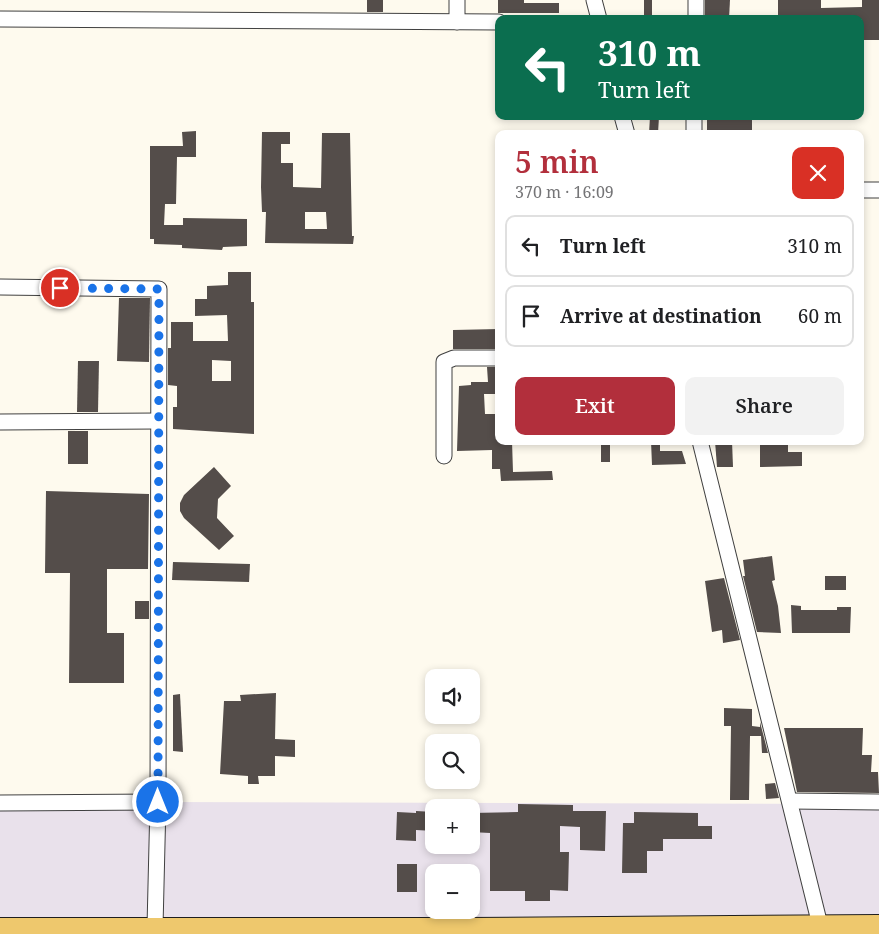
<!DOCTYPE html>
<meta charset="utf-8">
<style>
body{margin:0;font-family:"Noto Serif",serif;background:#f2f2f2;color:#202124;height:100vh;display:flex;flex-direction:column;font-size:19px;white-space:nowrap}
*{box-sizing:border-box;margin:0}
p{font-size:16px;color:#757577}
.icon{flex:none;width:28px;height:28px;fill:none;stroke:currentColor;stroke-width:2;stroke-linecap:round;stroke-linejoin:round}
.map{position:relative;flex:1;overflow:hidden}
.drawer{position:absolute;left:495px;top:130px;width:369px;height:315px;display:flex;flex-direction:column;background:#fff;border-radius:10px;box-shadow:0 2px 8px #0003}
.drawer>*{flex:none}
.top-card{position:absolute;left:495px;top:15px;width:369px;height:105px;border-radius:10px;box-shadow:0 2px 8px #0003;background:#0b6e4f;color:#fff;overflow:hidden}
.buttons{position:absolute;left:425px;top:669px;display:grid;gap:10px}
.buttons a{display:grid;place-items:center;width:55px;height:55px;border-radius:10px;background:#fff;box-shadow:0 2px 8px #0003;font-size:25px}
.pin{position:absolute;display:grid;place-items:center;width:42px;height:42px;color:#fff;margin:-21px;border:2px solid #fff;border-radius:50%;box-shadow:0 1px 5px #0007}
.me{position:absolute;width:55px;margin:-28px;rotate:0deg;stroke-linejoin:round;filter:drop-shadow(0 0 4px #0008)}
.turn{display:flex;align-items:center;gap:18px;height:105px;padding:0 20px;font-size:22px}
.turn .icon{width:65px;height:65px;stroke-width:2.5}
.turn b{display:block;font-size:35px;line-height:42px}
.round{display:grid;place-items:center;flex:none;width:52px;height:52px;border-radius:10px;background:#f2f2f2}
.overview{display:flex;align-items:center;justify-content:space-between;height:85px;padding:0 20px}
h1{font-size:30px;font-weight:600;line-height:38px;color:#b22f3c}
.action{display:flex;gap:10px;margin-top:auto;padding:10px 20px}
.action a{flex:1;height:58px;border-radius:10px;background:#b22f3c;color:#fff;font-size:20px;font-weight:600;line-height:58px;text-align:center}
.action a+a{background:#f2f2f2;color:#202124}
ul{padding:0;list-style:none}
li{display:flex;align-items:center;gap:15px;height:62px;margin:0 10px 8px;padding:0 10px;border:2px solid #e0e0e0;border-radius:10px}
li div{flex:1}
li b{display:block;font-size:19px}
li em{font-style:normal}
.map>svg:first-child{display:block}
</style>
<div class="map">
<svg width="879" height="934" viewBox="0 0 879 934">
<rect width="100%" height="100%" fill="#fefaee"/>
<path fill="#e9e1eb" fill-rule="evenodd" d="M161,802L879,804V934H0V803ZM434,808H471V845H434ZM434,872H471V910H434Z"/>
<g fill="#544d4a" fill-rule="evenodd">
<rect x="367" y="0" width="16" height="12"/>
<polygon points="498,0 524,0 524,3 559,3 559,13 498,13"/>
<rect x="644" y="0" width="8" height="19"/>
<polygon points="705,0 730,0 729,19 705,19"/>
<polygon points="778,0 821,0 821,8 862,7 862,0 879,0 879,40 862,40 862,19 778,19"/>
<polygon points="650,116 659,116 658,134 649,134"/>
<polygon points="707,116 752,116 752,130 738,130 738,134 707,133"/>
<polygon points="196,131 196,157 177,157 176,204 165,204 164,225 183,225 183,218 247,219 247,246 223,247 222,250 182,248 182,245 154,244 154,239 150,239 150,146 183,146 182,132"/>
<path d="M262,132H290V144H281V163H293V187L321,188L322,133H350L352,236H354L353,244L265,243L266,212H262L261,187ZM305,212H326L327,229H305Z"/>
<path d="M228,272H251V302H254V434L173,429V407H177V386L168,385V348H171V322H193V341H228L227,315L195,316V299H207V286L228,285ZM212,360L231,361V381H212Z"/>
<polygon points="119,298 150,298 149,362 117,361"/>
<polygon points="499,329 499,349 453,349 453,330"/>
<polygon points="78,361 99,361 98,412 77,412"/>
<polygon points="487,367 499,367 499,394 484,394 485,414 498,414 498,441 512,441 513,472 552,471 553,480 501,481 500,469 492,469 492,450 457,451 459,386 471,385 471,382 488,382"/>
<rect x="68" y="431" width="20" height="33"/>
<rect x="601" y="441" width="9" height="21"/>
<polygon points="651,441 660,441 660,451 682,451 686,464 652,465"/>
<polygon points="715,441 732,441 733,467 717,467"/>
<polygon points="760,441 788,441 788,452 802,452 802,466 760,467"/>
<polygon points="214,467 231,486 218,499 217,518 234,536 219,550 184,518 180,511 180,503 184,495"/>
<polygon points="46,491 149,494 148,569 107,569 107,633 124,633 124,683 69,683 70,573 45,573"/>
<polygon points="772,556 775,580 772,581 778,606 781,633 757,632 743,576 745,576 743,560"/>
<polygon points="173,562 250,564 249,582 172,580"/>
<rect x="825" y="576" width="21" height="14"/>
<polygon points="724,578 740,640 723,643 722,630 712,632 705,581"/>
<rect x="135" y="601" width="14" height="18"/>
<polygon points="791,605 801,606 801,610 837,610 837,607 851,607 850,633 792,633"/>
<polygon points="276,693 275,739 295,740 295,757 275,756 275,776 258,776 259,784 248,784 248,776 220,774 224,701 241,701 240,695"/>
<polygon points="180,694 183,752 173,751 173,695"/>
<polygon points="724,708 752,709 752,726 760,727 760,722 768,753 762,753 761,736 750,736 749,800 730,800 731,726 724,726"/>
<polygon points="784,728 863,728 862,755 872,755 871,772 878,772 879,793 797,792"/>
<polygon points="775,783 779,798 766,799 765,784"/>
<polygon points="518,804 573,805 573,811 606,811 605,851 580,850 580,827 560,826 560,852 569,852 568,891 550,890 550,901 525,901 525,891 490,891 490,833 471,832 471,813 518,812"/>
<polygon points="416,811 434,812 434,831 416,830 416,841 396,840 397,812 416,813"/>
<polygon points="634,812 698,813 698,826 712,826 712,839 663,839 663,851 647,851 647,873 622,873 623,823 634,823"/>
<rect x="397" y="864" width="20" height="28"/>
</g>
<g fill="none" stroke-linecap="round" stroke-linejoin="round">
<defs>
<g id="minor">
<polyline points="457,0 457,22"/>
<polyline points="594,0 599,19"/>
<polyline points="0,19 499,22"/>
<polyline points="696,19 696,0"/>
<polyline points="622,116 627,134"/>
<polyline points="694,134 694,116"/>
<polyline points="860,190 879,190"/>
<polyline points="0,287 159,289 158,802 155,927"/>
<polyline points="0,422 158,421"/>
<polyline points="700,441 820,925"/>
<polyline points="444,456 444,362 454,358 499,358"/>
<polyline points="790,801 879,802"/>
<polyline points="0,803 158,802"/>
</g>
<polyline id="major" points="0,928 467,928 879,925"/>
</defs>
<use href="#minor" stroke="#404040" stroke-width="17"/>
<use href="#major" stroke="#1e1e1e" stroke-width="22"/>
<use href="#minor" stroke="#fff" stroke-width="15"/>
<use href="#major" stroke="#eec86d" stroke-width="20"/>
</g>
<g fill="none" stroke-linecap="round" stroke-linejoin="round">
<polyline stroke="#1a73e8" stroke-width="9" stroke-dasharray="0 16.2" points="60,288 159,289 158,802"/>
</g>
</svg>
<div class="buttons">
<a><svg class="icon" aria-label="sound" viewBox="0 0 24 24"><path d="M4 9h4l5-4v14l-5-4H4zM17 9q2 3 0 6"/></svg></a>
<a><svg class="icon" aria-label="search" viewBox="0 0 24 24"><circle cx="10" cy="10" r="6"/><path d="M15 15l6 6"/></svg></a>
<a>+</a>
<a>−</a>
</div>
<div class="pin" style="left:60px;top:288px;background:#d93025"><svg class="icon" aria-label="arrive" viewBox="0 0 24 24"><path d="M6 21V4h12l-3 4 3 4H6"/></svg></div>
<svg class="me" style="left:158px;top:802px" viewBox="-20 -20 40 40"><circle r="17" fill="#1a73e8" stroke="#fff" stroke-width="3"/><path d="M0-11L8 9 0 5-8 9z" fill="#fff"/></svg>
<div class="top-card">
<div class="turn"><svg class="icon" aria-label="left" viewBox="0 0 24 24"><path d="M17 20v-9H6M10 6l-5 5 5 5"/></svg><div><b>310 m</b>Turn left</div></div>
</div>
<section class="drawer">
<div class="overview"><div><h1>5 min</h1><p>370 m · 16:09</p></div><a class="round" style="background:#d93025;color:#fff"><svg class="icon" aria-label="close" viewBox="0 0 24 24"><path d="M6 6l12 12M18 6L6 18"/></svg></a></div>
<ul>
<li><svg class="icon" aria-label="left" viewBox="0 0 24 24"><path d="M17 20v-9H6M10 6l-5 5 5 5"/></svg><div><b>Turn left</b></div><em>310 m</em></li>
<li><svg class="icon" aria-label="arrive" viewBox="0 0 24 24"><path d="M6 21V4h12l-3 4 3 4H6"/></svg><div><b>Arrive at destination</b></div><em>60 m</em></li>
</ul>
<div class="action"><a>Exit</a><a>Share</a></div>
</section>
</div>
